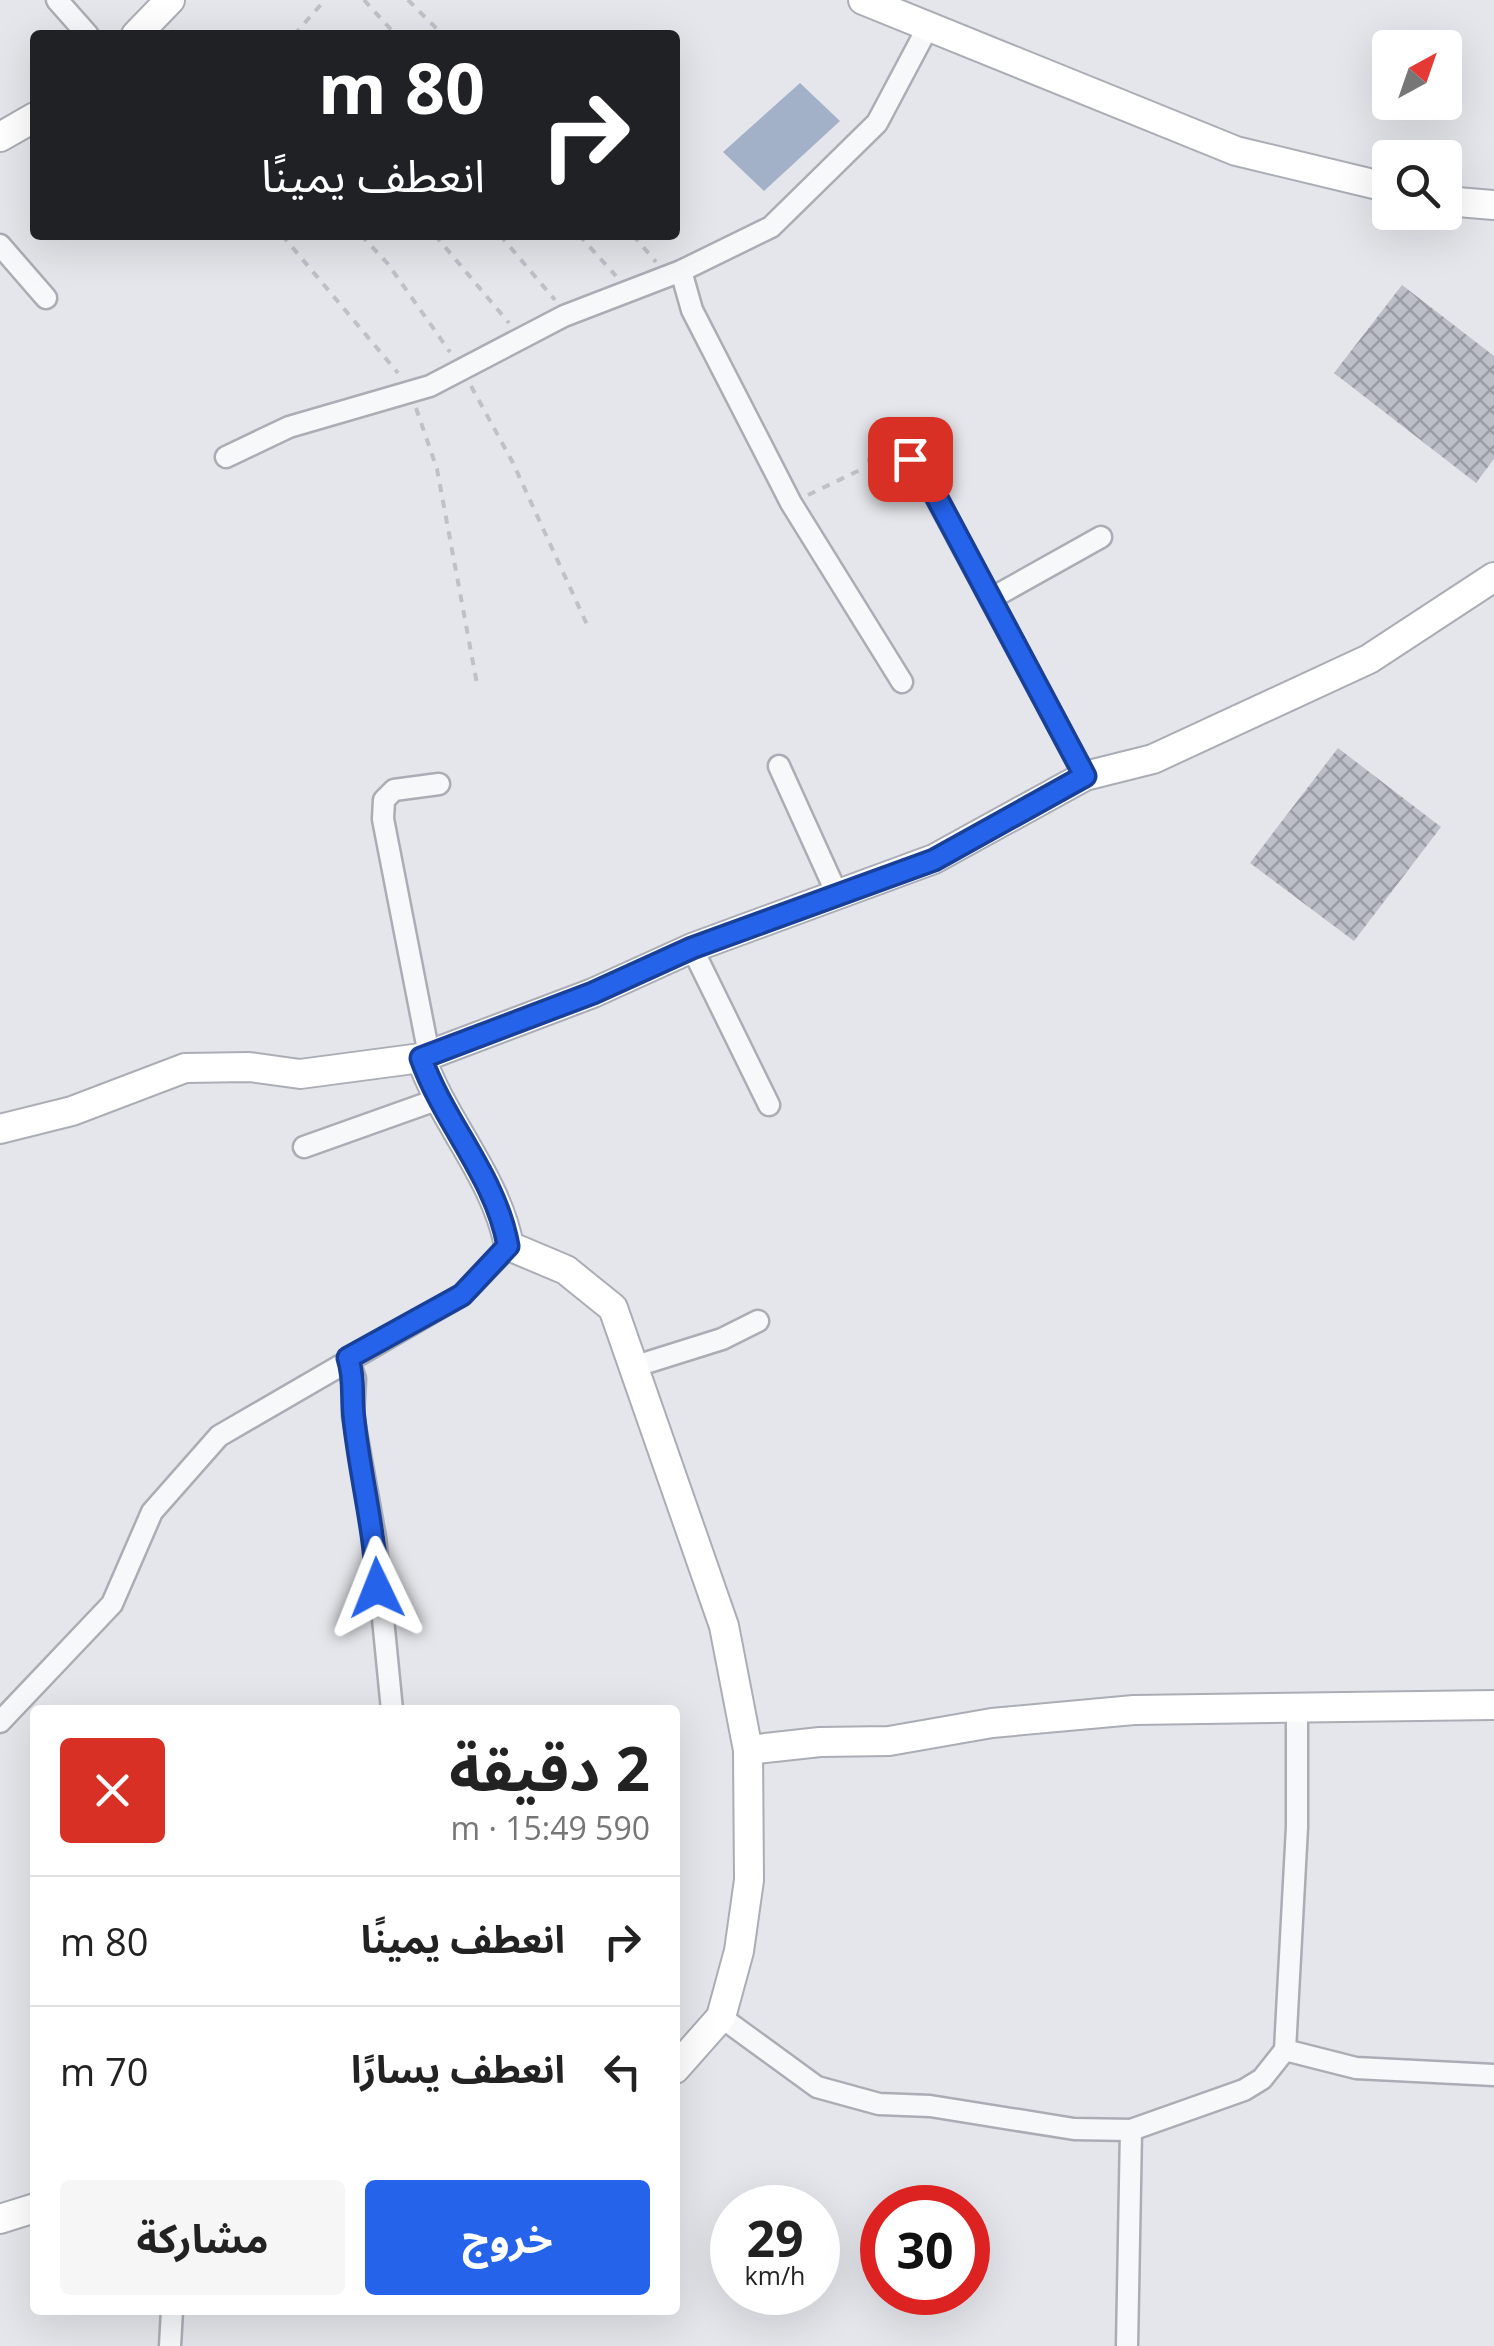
<!DOCTYPE html>
<html lang="ar">
<meta charset="utf-8">
<style>
body{margin:0;font-family:"Open Sans","Noto Sans Arabic",sans-serif;background:#f6f6f6;color:#222;direction:rtl;height:100vh;display:flex;flex-direction:column;font-size:38px;white-space:nowrap}
*{box-sizing:border-box;margin:0}
p{font-size:32px;color:#767676}
.icon{flex:none;width:55px;height:55px;fill:none;stroke:currentColor;stroke-width:2;stroke-linecap:round;stroke-linejoin:round}
.map{position:relative;flex:1;overflow:hidden;direction:ltr}
.sheet{position:absolute;left:30px;top:1705px;width:650px;height:610px;display:flex;flex-direction:column;background:#fff;border-radius:10px;box-shadow:0 10px 40px #0002;direction:rtl}
.sheet>*{flex:none}
.hud{position:absolute;left:30px;top:30px;width:650px;height:210px;border-radius:10px;box-shadow:0 10px 40px #0002;direction:rtl;background:#202124;color:#fff;overflow:hidden}
.needle{width:65px;rotate:40deg}
.buttons{position:absolute;left:1372px;top:30px;display:grid;gap:20px}
.buttons a{display:grid;place-items:center;width:90px;height:90px;border-radius:10px;background:#fff;box-shadow:0 10px 40px #0002;font-size:50px}
.speed{position:absolute;left:710px;top:2185px;display:flex;gap:20px;font-size:50px;font-weight:700;text-align:center}
.speed>*{display:grid;place-content:center;width:130px;height:130px;border-radius:50%;background:#fff;box-shadow:0 10px 40px #0002;line-height:1}
.speed small{font-size:25px;font-weight:400}
.speed .limit{border:15px solid #d22;background:#fff;color:#111}
.pin{position:absolute;display:grid;place-items:center;width:85px;height:85px;color:#fff;margin:-42px;border-radius:20px;box-shadow:0 5px 15px #0006}
.me{position:absolute;width:110px;margin:-55px;rotate:358deg;stroke-linejoin:round;filter:drop-shadow(0 0 8px #0008)}
.turn{display:flex;align-items:center;gap:35px;height:210px;padding:0 30px;font-size:45px}
.turn .icon{width:130px;height:130px;stroke-width:2.5}
.turn b{display:block;font-size:70px;line-height:85px}
.round{display:grid;place-items:center;flex:none;width:105px;height:105px;border-radius:10px;background:#f6f6f6}
.headline{display:flex;align-items:center;justify-content:space-between;height:170px;padding:0 30px}
h1{font-size:60px;font-weight:700;line-height:75px}
.primary-button{display:flex;gap:20px;margin-top:auto;padding:20px 30px}
.primary-button a{flex:1;height:115px;border-radius:10px;background:#2563eb;color:#fff;font-size:40px;font-weight:700;line-height:115px;text-align:center}
.primary-button a+a{background:#f6f6f6;color:#222}
ul{padding:0;list-style:none}
li{display:flex;align-items:center;gap:30px;height:130px;padding:0 30px;border-top:2px solid #e0e0e0}
li div{flex:1}
li b{display:block;font-size:38px}
li em{font-style:normal}
.map>svg:first-child{display:block}
</style>
<div class="map">
<svg width="1494" height="2346" viewBox="0 0 1494 2346">
<defs>
<pattern id="building-cross-hatch" width="8" height="8" patternUnits="userSpaceOnUse" patternTransform="scale(2.5)"><rect width="8" height="8" fill="#bcbfc8"/><path d="M0 0l8 8M0 8l8-8" fill="none" stroke="#999ca4"/></pattern>
</defs>
<rect width="100%" height="100%" fill="#e5e6eb"/>
<polygon fill="#a3b1c8" points="800,83 840,121 764,191 723,152"/>
<g fill="url(#building-cross-hatch)">
<polygon points="1402,285 1494,356 1494,459 1476,483 1334,373"/>
<polygon points="1338,748 1441,827 1354,941 1250,863"/>
</g>
<g fill="none" stroke-linecap="round" stroke-linejoin="round">
<defs>
<g id="street">
<polyline points="57,0 88,35"/>
<polyline points="0,245 46,298"/>
<polyline points="681,271 692,310 791,503 902,682"/>
<polyline points="226,457 289,427 430,386 564,316 681,271 771,227 877,123 929,25"/>
<path d="M880,460C898,454 907,456 921,469L1085,776"/>
<polyline points="992,598 1101,537"/>
<polyline points="779,766 837,894"/>
<polyline points="692,948 769,1105"/>
<polyline points="429,1055 383,819 384,800 394,790 439,784"/>
<polyline points="304,1147 436,1100"/>
<polyline points="348,1358 355,1379 353,1416 375,1537 392,1710"/>
<polyline points="636,1366 722,1339 758,1321"/>
<polyline points="0,1722 112,1604 152,1512 219,1436 462,1295 509,1246"/>
<polyline points="721,2017 817,2087 879,2104 930,2106 1074,2129 1131,2130 1244,2090 1262,2079 1285,2050 1297,1827 1297,1710"/>
<polyline points="1285,2050 1356,2068 1494,2075"/>
<polyline points="170,2346 172,2310"/>
<polyline points="1127,2346 1131,2130"/>
</g>
<g id="secondary">
<polyline points="863,0 1236,151 1390,188"/>
<polyline points="136,35 170,0"/>
<polyline points="0,137 35,117"/>
<polyline points="1445,201 1494,205"/>
<path d="M421,1058C444,1123 496,1177 509,1246L566,1270L613,1308L724,1626L748,1750L749,1880L739,1951L721,2017L675,2069"/>
<polyline points="0,1129 72,1111 185,1068 249,1067 300,1074 421,1058 593,993 692,948 934,859 1085,776 1153,759 1369,659 1494,577"/>
<polyline points="748,1750 820,1742 889,1741 992,1723 1134,1710 1494,1705"/>
<polyline points="0,2219 35,2208"/>
</g>
</defs>
<use href="#street" stroke="#aaadb5" stroke-width="25"/>
<use href="#secondary" stroke="#aaadb5" stroke-width="32"/>
<g stroke="#bec1c7" stroke-width="4" stroke-dasharray="8 8" stroke-linecap="butt">
<polyline points="364,0 396,35"/>
<polyline points="408,0 443,35"/>
<polyline points="294,35 325,0"/>
<polyline points="282,235 398,373"/>
<polyline points="361,235 388,264 450,352"/>
<polyline points="435,235 509,323"/>
<polyline points="500,235 555,300"/>
<polyline points="579,235 616,276"/>
<polyline points="633,235 656,262"/>
<polyline points="471,386 513,463 589,629"/>
<polyline points="416,408 437,469 477,684"/>
<polyline points="808,495 862,469"/>
</g>
<use href="#street" stroke="#f7f8fa" stroke-width="20"/>
<use href="#secondary" stroke="#fff" stroke-width="28"/>
</g>
<g fill="none" stroke-linecap="round" stroke-linejoin="round">
<defs>
<path id="route" d="M377,1588C375,1530 360,1476 354,1419C351,1397 355,1379 348,1358L462,1295L508,1246C496,1177 444,1123 421,1058L593,993L692,948L934,860L1085,776L921,468L910,459"/>
</defs>
<use href="#route" stroke="#184099" stroke-width="25"/>
<use href="#route" stroke="#2563eb" stroke-width="18"/>
</g>
</svg>
<div class="buttons">
<a><svg class="needle" viewBox="-14 -14 28 28"><path d="M0-13l5 13h-10z" fill="#e53935"/><path d="M0 13l5-13h-10z" fill="#767676"/></svg></a>
<a><svg class="icon" aria-label="search" viewBox="0 0 24 24"><circle cx="10" cy="10" r="6"/><path d="M15 15l6 6"/></svg></a>
</div>
<div class="speed"><div>29<small>km/h</small></div><div class="limit">30</div></div>
<div class="pin" style="left:910px;top:459px;background:#d93025"><svg class="icon" aria-label="arrive" viewBox="0 0 24 24"><path d="M6 21V4h12l-3 4 3 4H6"/></svg></div>
<svg class="me" style="left:377px;top:1588px" viewBox="-20 -20 40 40"><path d="M0-17L14 15 0 8-14 15z" fill="#2563eb" stroke="#fff" stroke-width="4"/></svg>
<div class="hud">
<div class="turn"><svg class="icon" aria-label="right" viewBox="0 0 24 24"><path d="M7 20v-9h11M14 6l5 5-5 5"/></svg><div><b>80 m</b>انعطف يمينًا</div></div>
</div>
<section class="sheet">
<div class="headline"><div><h1>2 دقيقة</h1><p>590 m · 15:49</p></div><a class="round" style="background:#d93025;color:#fff"><svg class="icon" aria-label="close" viewBox="0 0 24 24"><path d="M6 6l12 12M18 6L6 18"/></svg></a></div>
<ul>
<li><svg class="icon" aria-label="right" viewBox="0 0 24 24"><path d="M7 20v-9h11M14 6l5 5-5 5"/></svg><div><b>انعطف يمينًا</b></div><em>80 m</em></li>
<li><svg class="icon" aria-label="left" viewBox="0 0 24 24"><path d="M17 20v-9H6M10 6l-5 5 5 5"/></svg><div><b>انعطف يسارًا</b></div><em>70 m</em></li>
</ul>
<div class="primary-button"><a>خروج</a><a>مشاركة</a></div>
</section>
</div>
